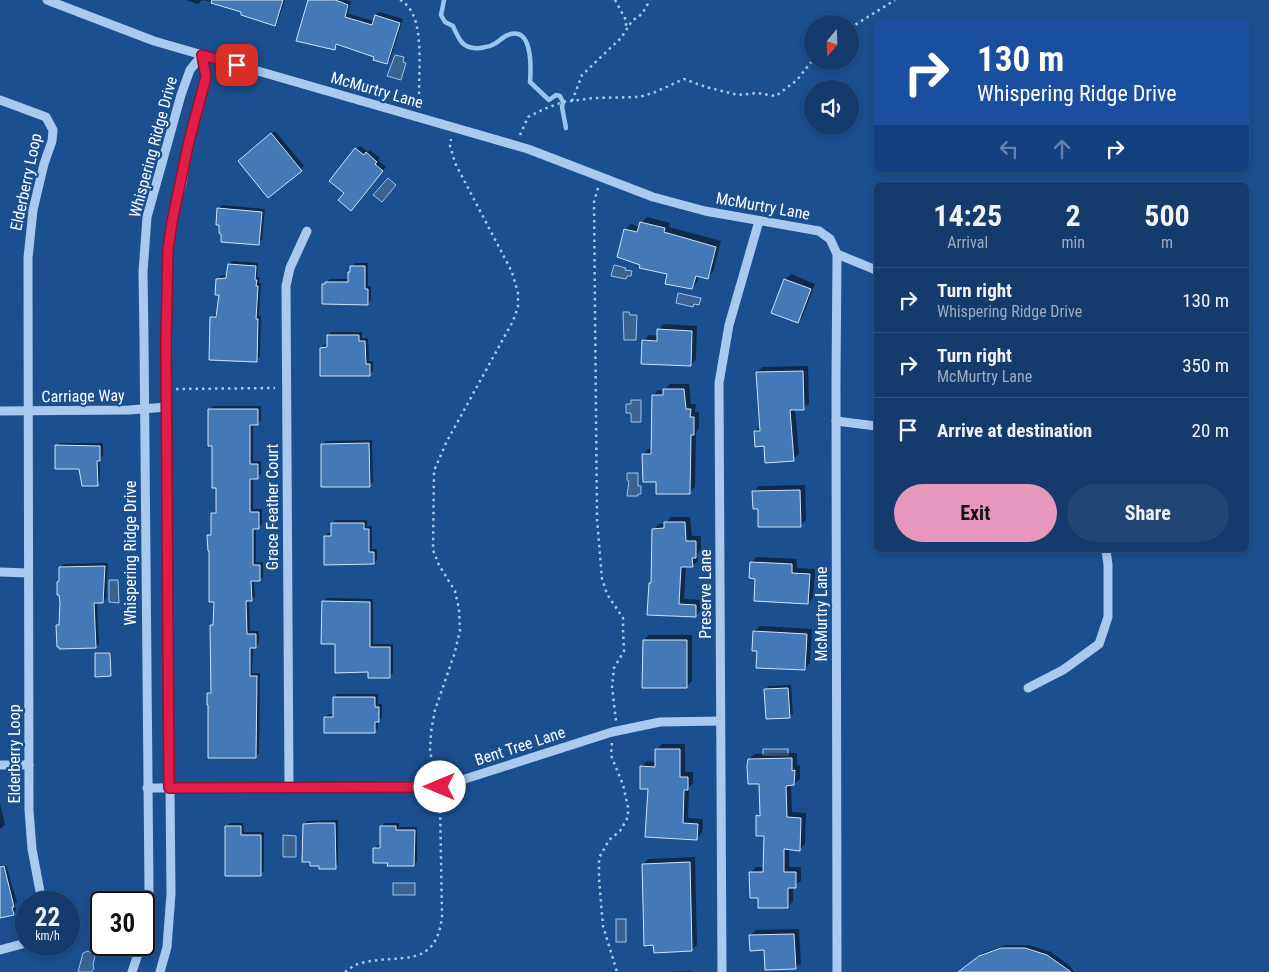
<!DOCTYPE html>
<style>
body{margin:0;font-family:"Roboto Condensed",sans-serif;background:#214673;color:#f1f3f6;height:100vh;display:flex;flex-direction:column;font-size:19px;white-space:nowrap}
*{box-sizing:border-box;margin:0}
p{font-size:16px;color:#9dadc1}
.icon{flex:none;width:28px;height:28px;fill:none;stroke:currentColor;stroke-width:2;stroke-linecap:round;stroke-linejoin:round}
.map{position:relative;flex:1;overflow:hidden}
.drawer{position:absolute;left:874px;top:182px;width:375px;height:370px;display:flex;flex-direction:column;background:#143b6b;border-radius:8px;box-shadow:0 2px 8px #0003,0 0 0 1px #33557e}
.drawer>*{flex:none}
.hud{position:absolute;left:874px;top:20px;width:375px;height:152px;border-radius:8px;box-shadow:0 2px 8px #0003,0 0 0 1px #33557e;background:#1a4fa0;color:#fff;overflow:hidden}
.needle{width:32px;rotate:199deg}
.controls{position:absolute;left:804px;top:15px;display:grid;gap:10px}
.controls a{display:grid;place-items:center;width:55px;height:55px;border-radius:50%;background:#143b6b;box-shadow:0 2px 8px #0003,0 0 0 1px #33557e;font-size:25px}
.speed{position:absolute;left:15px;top:891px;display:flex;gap:10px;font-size:25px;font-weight:700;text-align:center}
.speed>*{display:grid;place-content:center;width:65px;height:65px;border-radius:50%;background:#143b6b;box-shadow:0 2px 8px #0003,0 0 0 1px #33557e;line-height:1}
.speed small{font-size:12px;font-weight:400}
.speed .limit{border:2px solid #111;border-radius:8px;background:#fff;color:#111}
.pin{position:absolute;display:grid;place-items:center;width:42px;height:42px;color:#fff;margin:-21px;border-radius:10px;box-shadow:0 2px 8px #0006}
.me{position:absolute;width:55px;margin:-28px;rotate:270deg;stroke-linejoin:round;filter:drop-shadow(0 0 4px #0008)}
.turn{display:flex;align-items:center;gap:18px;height:105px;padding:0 20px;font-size:22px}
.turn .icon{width:65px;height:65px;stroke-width:2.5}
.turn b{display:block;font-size:35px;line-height:42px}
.lanes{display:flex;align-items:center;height:48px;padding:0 20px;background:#0003;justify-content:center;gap:25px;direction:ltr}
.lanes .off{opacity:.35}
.eta{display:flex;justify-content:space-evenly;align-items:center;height:85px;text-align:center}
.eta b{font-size:30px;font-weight:700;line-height:35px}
.button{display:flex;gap:10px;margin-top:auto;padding:10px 20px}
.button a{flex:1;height:58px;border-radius:30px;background:#e797bd;color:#111;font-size:20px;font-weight:700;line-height:58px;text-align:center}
.button a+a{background:#214673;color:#f1f3f6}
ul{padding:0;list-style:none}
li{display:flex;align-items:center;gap:15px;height:65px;padding:0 20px;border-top:1px solid #33557e}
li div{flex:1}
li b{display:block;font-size:19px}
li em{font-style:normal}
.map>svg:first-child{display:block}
</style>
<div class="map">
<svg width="1269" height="972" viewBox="0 0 1269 972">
<rect width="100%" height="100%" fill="#1b4f8f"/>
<g fill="#3c6290" stroke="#9cc4f0">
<polygon points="395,55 404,57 403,62 406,63 401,80 387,76"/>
<polygon points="388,178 396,185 382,202 373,195"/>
<polygon points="614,265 626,268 625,270 632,271 631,276 627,276 626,279 611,276"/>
<polygon points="678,293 701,298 699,305 694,304 693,307 676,303"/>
<polygon points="623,312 629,312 630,315 637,315 636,340 624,340"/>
<polygon points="631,400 641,400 641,422 631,422 631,413 626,413 626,404 631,404"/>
<polygon points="627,473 638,473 638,486 641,486 641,494 638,494 638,496 627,496 629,481 627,480"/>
<polygon points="109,580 118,580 119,603 109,602"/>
<rect x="763" y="749" width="25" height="6"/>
<polygon points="283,835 296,836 296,857 283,857"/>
<rect x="393" y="883" width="22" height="12"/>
<rect x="616" y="919" width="10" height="23"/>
<polygon points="88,951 95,956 93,965 94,969 91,972 78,972 83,953"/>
</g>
<g fill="#0007">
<polygon points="186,0 285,0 278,21 275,24 243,11 213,2 202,0 198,4"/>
<polygon points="309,0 346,0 351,2 348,14 374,21 376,15 380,12 403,19 390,60 387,63 376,56 338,43 334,49"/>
<polygon points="275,131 304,166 268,196 243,158"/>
<polygon points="360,146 368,152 370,150 380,158 378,160 386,167 354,206 346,193 356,149"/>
<polygon points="222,205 265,209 262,240 258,243 218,209"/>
<polygon points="647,217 670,223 669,227 721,241 713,272 707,278 699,276 697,282 692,288 669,273 641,264 625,230 631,224 640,227 641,223"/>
<polygon points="232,261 258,263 257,277 260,277 259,283 261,283 259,316 261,316 260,357 256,360 212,318 215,314 218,314 220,294 218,279 221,276 228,275 229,265"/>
<polygon points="355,263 368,263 368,286 371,286 371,300 368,304 323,285 330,279 350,279 350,272"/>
<polygon points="791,274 815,284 803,316 798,321 785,280"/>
<polygon points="664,324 697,326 696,359 691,365 643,341 649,335 658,336 658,330"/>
<polygon points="331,332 362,332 362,338 368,338 369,361 373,361 373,371 369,375 321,348 324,345 328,344 328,336"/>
<polygon points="808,366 809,403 804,408 795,409 799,454 793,459 765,445 755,431 761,426 757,372 763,367"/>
<polygon points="670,384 689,384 691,404 696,404 695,412 699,412 699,428 696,432 695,487 689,493 657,480 643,455 648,449 652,449 653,396 658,390 664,390"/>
<polygon points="213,406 261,406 261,420 258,424 253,424 253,461 261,461 261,474 257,477 253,477 253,509 262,509 262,524 256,528 256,562 263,562 263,577 259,580 254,580 255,597 249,600 250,631 259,631 259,643 256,647 253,647 252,673 260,673 259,753 256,756 208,694 211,690 211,626 215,622 215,600 209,536 213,532 212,513 217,510 217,486 209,410"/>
<polygon points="372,440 373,482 369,486 322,444 326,441"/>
<polygon points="60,443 103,443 103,456 100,459 100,481 97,485 56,446"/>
<polygon points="805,485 806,520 801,525 759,508 753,492 759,486"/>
<polygon points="671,517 690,517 692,536 701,536 701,551 697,554 698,561 692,566 686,566 684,599 701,600 701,610 695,616 650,583 653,581 654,529 659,524 666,523"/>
<polygon points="335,520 367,520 367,526 372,526 372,549 377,549 377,560 374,563 325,536 328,533 332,533 332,524"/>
<polygon points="757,557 797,559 797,568 815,569 813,598 808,603 756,577 751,563"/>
<polygon points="108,563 106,598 103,602 97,602 99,644 95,647 58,626 60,623 60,567 64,564"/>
<polygon points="327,598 373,599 373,644 393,644 393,673 389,677 336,643 323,602"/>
<polygon points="760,626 812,629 810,663 805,669 758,650 754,631"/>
<polygon points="649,635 692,635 692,681 686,687 644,640"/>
<polygon points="97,652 111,652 111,674 110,675 96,653"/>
<polygon points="791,685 793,714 789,717 765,689 769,686"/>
<polygon points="337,694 378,694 378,704 382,704 382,718 378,721 378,728 375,731 325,717 329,714 334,714 334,697"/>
<polygon points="662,744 685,744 685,772 693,772 693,783 689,787 688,818 703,819 702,833 697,838 649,788 641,767 647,761 656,762 657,749"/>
<polygon points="797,753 797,766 800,765 800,779 794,784 791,784 792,812 806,813 805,844 800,849 789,848 789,867 801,867 801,881 793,886 793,901 788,907 759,896 751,872 756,867 764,867 765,835 757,816 761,812 760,783 749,759 755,754"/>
<polygon points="0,803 5,825 0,829"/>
<polygon points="338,820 338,864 335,868 304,825 307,821"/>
<polygon points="230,823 243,823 244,832 264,832 264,871 260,874 226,826"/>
<polygon points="385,823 399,823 399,827 417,827 417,861 414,865 389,861 374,849 378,845 381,845 381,827"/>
<polygon points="695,857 697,945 691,950 643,864 648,859"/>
<polygon points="6,865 17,902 15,904 16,910 13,914 0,917 0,866"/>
<polygon points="799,929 801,963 795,968 765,949 750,936 756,930"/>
<polygon points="1005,945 1029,945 1051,952 1070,966 1074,972 960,972 983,953"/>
<polygon points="691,971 691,972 666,972"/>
</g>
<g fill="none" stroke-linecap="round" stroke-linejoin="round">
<path stroke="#9cc4f0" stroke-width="4.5" d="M444,0L441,15L445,22L453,26C459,40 463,50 480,48C484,47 489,47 492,45C498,43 502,37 508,35C533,25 531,68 530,82L549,100L556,95L560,96L563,102L562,107L566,128"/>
</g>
<g fill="#4478b7" stroke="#cfe3fa">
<polygon points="212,0 283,0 275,26 241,15 241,12 211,3"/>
<polygon points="308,0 335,0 341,2 348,5 345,17 372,25 375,15 400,23 387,64 373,60 374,57 336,44 335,50 296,41"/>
<polygon points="271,133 302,171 268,198 238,161"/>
<polygon points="355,148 364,155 366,152 377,162 375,164 383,171 351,211 338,200 344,193 329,181"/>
<polygon points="217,208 262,212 259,245 221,242 221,234 219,233 219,225 216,225"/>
<polygon points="640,222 665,228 664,232 716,247 708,279 696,276 692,289 665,284 667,274 639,268 640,265 617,257 624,229 637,232"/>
<polygon points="228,264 256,266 255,280 257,280 256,286 258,286 256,319 258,319 257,362 209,360 210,317 216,317 219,295 215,295 216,279 226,278"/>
<polygon points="350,266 365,266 365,289 368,289 368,305 322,304 322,284 325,284 325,282 348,282 348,272 350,272"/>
<polygon points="784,279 811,289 798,323 771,313"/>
<polygon points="657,329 692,331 691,366 641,364 642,340 657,341"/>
<polygon points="327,335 359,335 359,341 365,341 366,364 370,364 370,376 320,376 320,348 327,347"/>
<polygon points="803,371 804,410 790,410 794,461 765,463 764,446 755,447 754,431 760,431 756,372"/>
<polygon points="663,389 684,389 686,409 691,409 690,417 694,417 694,435 691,435 690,494 656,494 656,482 643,482 642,454 651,454 652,395 663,395"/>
<polygon points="208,409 258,409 258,425 250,425 250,464 258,464 258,479 250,479 250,512 259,512 259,529 253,529 253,565 260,565 260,581 251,581 252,601 246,601 247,634 256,634 256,648 250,648 250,676 257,676 256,758 208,758 208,705 207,705 207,693 211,693 210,625 213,625 214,602 209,602 209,551 208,551 207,535 211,535 211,513 216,513 216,488 212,488 212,446 208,446"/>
<polygon points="369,443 370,487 321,487 321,444"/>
<polygon points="55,445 100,446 100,461 97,461 98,486 82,486 79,469 55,469"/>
<polygon points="800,490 801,527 758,527 758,509 753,509 752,491"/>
<polygon points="664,522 685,522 686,541 696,541 696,558 692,558 693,567 681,567 679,604 696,605 696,617 647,615 649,583 651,583 652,529 664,528"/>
<polygon points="331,523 364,523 364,529 369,529 369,552 374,552 374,564 324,565 324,536 331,536"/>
<polygon points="750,562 792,564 792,573 810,574 808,604 754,601 755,579 749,578"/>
<polygon points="105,566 103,603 94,603 96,648 59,649 59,647 57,647 56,625 59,625 60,603 59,595 57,595 57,582 59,581 59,567"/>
<polygon points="322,601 370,602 370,647 390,647 390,678 368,678 368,672 335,673 335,644 321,644"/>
<polygon points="753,631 807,634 805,670 756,668 757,651 752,651"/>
<polygon points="643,640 687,640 687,688 642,688"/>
<polygon points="95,653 110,653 111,676 95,677"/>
<polygon points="788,688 790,718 766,719 764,689"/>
<polygon points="333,697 375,697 375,707 379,707 379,722 375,722 375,733 324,733 324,717 333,717"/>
<polygon points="655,749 680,749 680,777 688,777 688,790 684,790 683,823 698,824 697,840 645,837 648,789 640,789 640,766 655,767"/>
<polygon points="792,758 792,771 795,770 794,785 786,786 787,817 801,818 800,851 784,849 784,872 796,872 796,888 788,888 788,908 758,908 758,898 750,898 749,872 763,872 764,836 756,836 756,815 760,816 759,784 748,784 747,766 748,759"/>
<polygon points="317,823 335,823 336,869 319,869 319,866 310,866 310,862 302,862 303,824"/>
<polygon points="225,826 241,826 241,835 261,835 261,876 225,876"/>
<polygon points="380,826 396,826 396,830 415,830 414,866 387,866 388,863 373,863 373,848 380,848"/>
<polygon points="690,862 692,951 654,953 653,945 644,946 642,864"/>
<polygon points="4,866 14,907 12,907 14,915 0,918 0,867"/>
<polygon points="794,934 796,969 765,970 764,950 750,951 749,935"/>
<polygon points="1001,948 1025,948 1047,955 1071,972 958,972 979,956"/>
</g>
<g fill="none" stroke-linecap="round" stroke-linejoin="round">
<g stroke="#a9c9ee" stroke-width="2.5" stroke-dasharray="2.5 4" stroke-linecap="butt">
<path d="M400,0C429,15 416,79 420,107"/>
<polyline points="615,0 626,20 626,29"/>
<polyline points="850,28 895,0"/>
<polyline points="572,101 582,75 621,38 632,21 642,14 650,0"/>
<polyline points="520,135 528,117 544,109 563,102 594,98 639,97 653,93 684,79 706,87 738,95 757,93 776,96 797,80 812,61"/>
<polyline points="598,188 594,202 597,519 602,579 607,594 623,618 623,630 624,651 614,668 612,687 616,721"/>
<polyline points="176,389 275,388"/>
<polyline points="612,743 611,755 623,785 628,807 628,817 620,831 609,840 599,858 599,879 603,926 617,972"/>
<polyline points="436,776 430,752 431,732 435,710 454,655 460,631 459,609 455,591 439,565 433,550 434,471 446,443 513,321 518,307 518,293 512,272 455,163 450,146 451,139"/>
<path d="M345,972C349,969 354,965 358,964C398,952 435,972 442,917L440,798"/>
</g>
<g stroke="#a9c9ee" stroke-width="9">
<polyline points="47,0 154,41 528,149 653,197 705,211 819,231 830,239 837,254 836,382 837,972"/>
<polyline points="0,100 46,117 53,130 52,141 44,164 33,210 28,258 29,810 32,849 42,902"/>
<polyline points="837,254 876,270"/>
<polyline points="0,411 129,410 167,407"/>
<polyline points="836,421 876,426"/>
<polyline points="0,572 28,573"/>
<polyline points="1028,688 1063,670 1099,644 1108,617 1108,565 1106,550"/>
<polyline points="0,765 29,765"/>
<polyline points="289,787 286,286 290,268 307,231"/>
<polyline points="147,788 440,787 612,732 660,722 720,721"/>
<polyline points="144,934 147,920 149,892 144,339 143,272 147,217 181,95 190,70 202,55"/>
<polyline points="0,950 26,943"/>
<polyline points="132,972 141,945"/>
<polyline points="160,972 167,947 171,894 166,343 168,249 172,222 182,183 189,141 206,77 202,55"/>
<polyline points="722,972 719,383 729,325 759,221"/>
</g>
</g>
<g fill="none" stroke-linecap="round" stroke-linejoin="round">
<defs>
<polyline id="route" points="237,65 202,55 206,77 189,141 172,222 168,249 166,343 169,788 440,787"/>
</defs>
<use href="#route" stroke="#92132f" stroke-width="12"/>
<use href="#route" stroke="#e11d48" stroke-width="9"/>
</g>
<g text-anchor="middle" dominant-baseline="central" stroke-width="4.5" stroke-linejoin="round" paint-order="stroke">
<g font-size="16" fill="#fff" stroke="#1b4f8f">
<text transform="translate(377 90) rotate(16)">McMurtry Lane</text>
<text transform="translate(153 147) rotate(-75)">Whispering Ridge Drive</text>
<text transform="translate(26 182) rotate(-78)">Elderberry Loop</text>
<text transform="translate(763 206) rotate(10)">McMurtry Lane</text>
<text transform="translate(83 396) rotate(-1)">Carriage Way</text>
<text transform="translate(272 507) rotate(-90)">Grace Feather Court</text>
<text transform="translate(130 553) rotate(-90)">Whispering Ridge Drive</text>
<text transform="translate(705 594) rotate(-90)">Preserve Lane</text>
<text transform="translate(821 614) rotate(-90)">McMurtry Lane</text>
<text transform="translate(520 746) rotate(-18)">Bent Tree Lane</text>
<text transform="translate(14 754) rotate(-90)">Elderberry Loop</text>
</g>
</g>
</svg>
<div class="controls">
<a><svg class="needle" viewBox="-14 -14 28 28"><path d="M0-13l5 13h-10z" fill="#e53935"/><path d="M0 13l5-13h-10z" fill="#9dadc1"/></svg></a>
<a><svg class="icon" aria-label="sound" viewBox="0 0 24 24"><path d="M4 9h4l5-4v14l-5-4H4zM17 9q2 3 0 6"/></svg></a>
</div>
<div class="speed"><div>22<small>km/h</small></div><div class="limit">30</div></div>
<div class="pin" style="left:237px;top:65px;background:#d93025"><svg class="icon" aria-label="arrive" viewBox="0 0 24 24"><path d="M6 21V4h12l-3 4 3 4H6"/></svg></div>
<svg class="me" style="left:440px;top:787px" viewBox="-20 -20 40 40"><circle r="19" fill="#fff"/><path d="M0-13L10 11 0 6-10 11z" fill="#e11d48"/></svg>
<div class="hud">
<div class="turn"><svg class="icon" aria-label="right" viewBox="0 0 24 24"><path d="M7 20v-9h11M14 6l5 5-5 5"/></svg><div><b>130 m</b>Whispering Ridge Drive</div></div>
<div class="lanes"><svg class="icon off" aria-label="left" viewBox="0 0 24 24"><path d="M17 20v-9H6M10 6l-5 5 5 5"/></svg><svg class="icon off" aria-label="ahead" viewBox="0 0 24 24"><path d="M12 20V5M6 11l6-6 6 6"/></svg><svg class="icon" aria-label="right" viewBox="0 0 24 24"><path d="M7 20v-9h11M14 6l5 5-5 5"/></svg></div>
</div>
<section class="drawer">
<div class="eta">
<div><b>14:25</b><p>Arrival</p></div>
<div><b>2</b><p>min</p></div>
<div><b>500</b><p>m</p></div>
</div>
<ul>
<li><svg class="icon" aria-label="right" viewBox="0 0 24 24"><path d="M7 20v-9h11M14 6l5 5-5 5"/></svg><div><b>Turn right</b><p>Whispering Ridge Drive</p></div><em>130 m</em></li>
<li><svg class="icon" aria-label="right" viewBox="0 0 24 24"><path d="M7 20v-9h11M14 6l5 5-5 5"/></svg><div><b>Turn right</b><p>McMurtry Lane</p></div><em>350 m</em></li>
<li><svg class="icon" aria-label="arrive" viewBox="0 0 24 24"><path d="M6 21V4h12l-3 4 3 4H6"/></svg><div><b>Arrive at destination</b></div><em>20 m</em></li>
</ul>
<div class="button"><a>Exit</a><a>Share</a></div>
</section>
</div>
